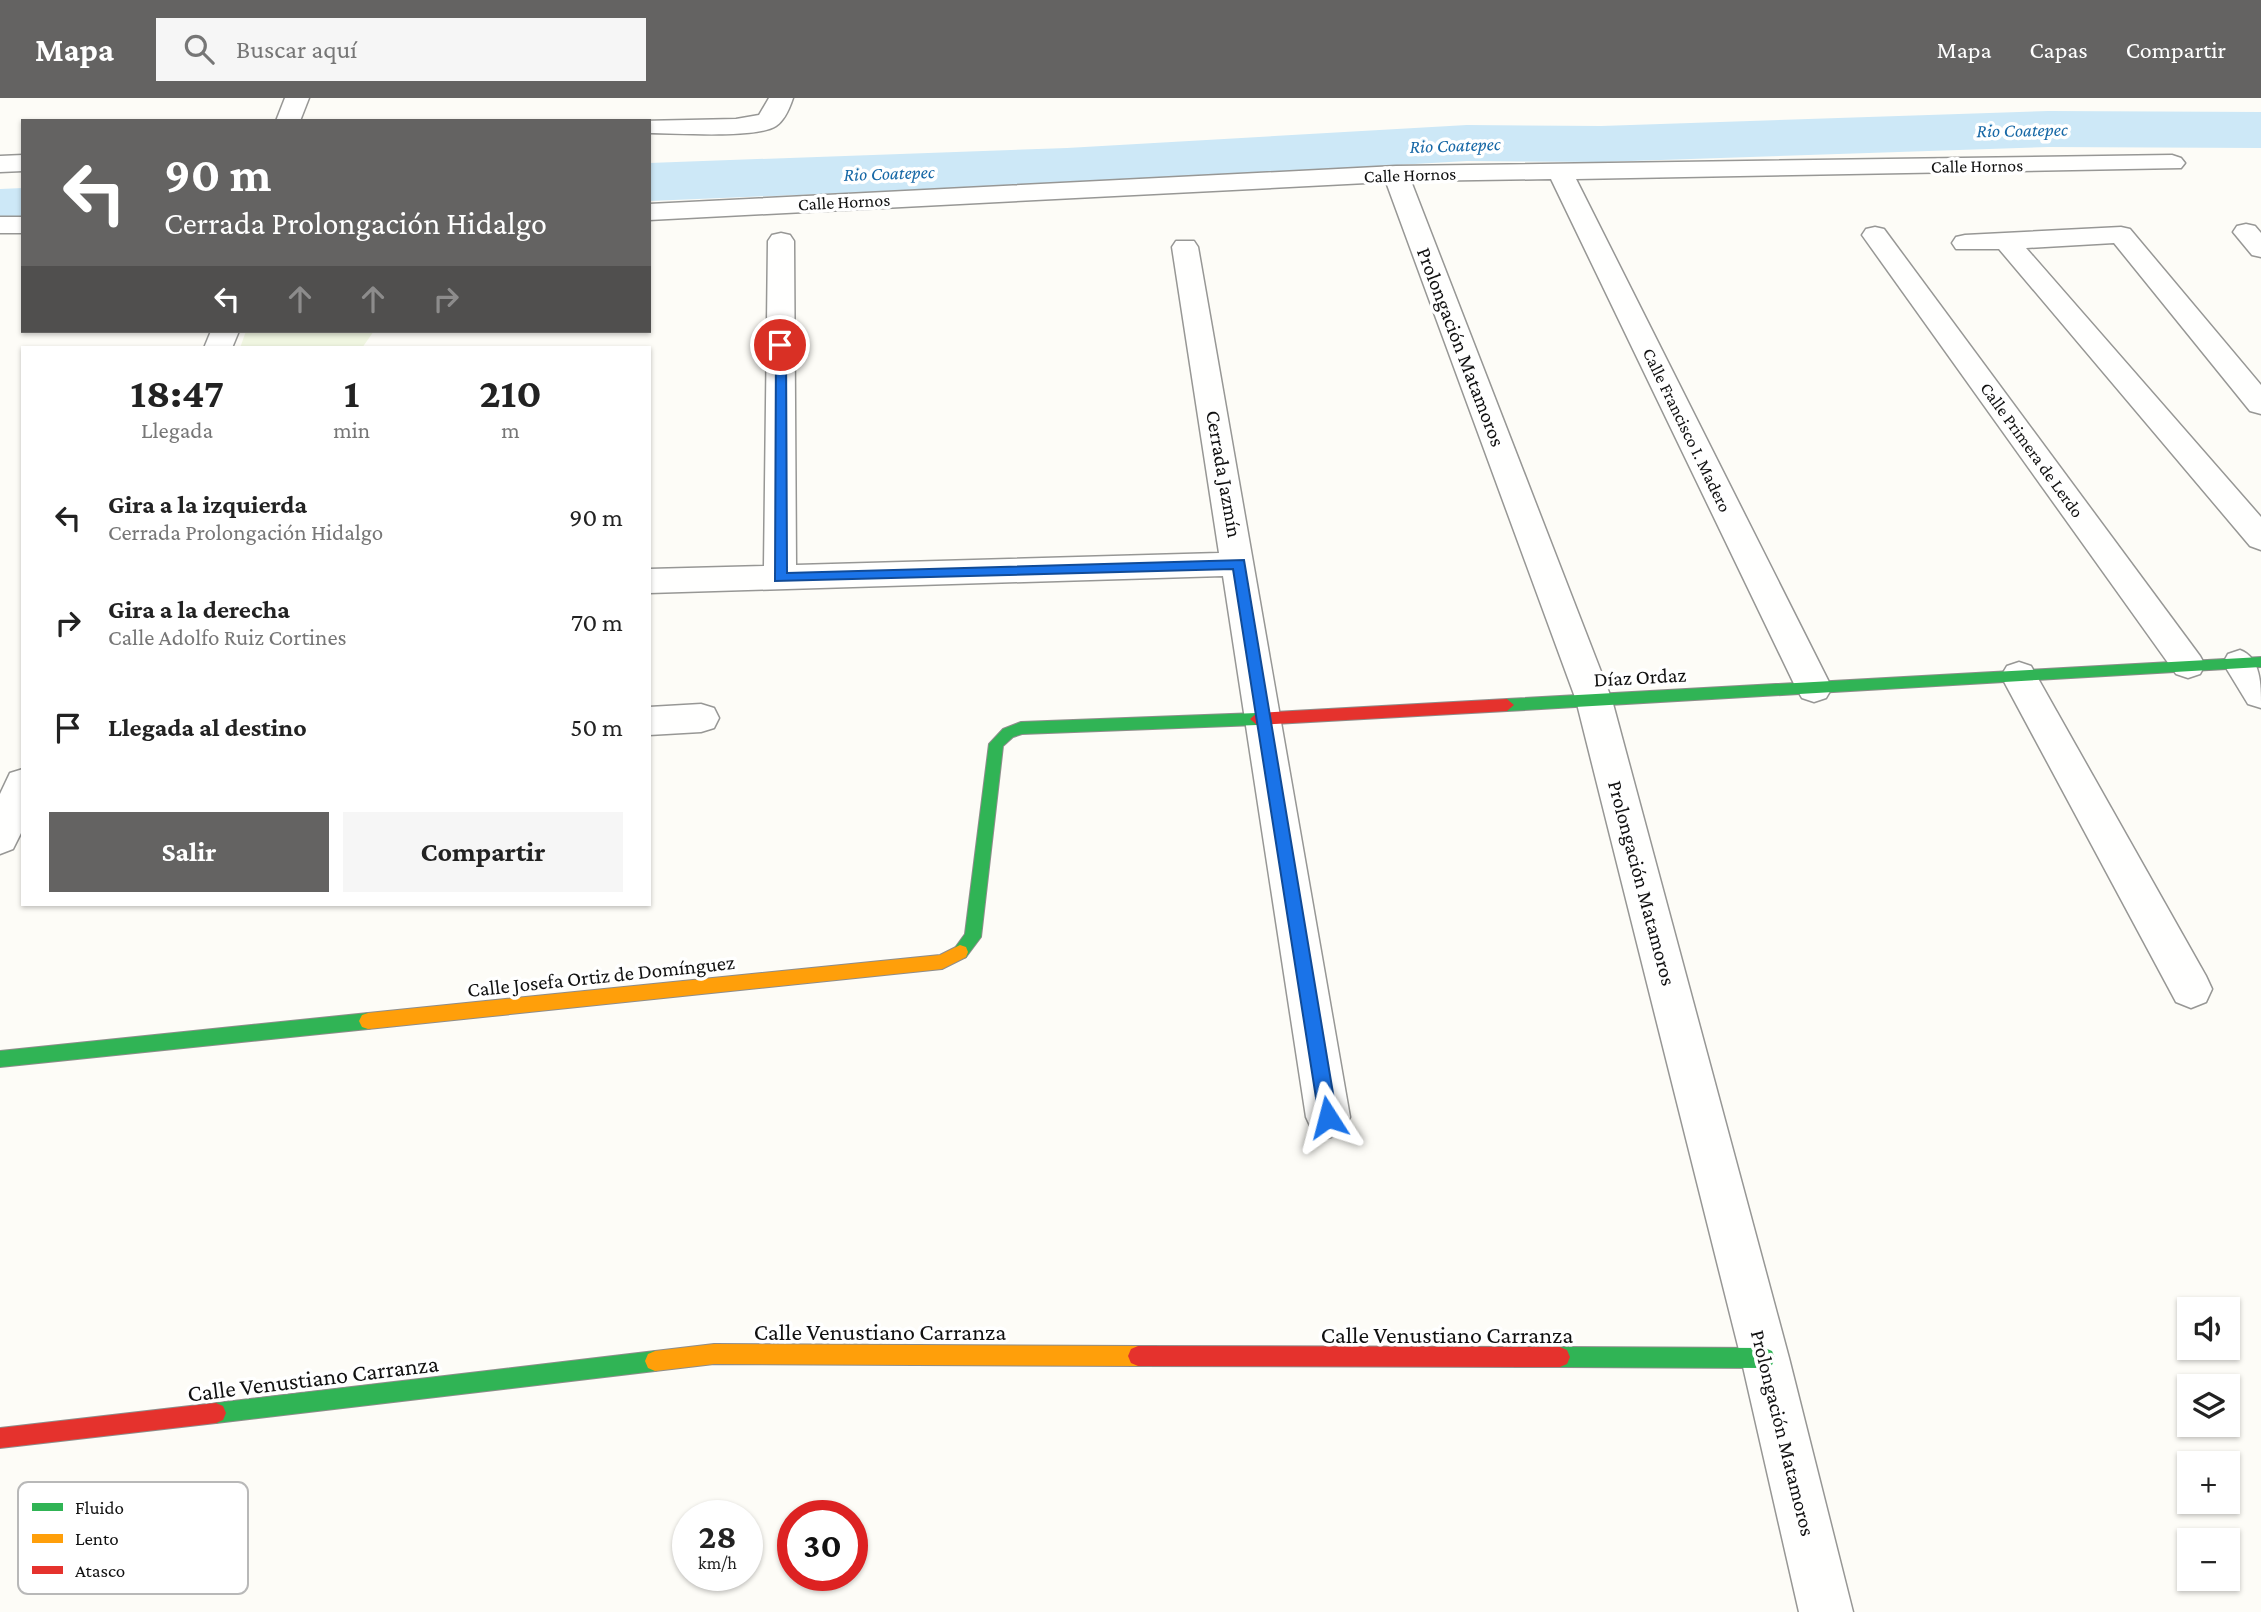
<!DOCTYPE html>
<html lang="es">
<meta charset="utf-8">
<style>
body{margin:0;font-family:"Crimson Pro",serif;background:#f6f6f6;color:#222;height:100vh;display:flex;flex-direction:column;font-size:26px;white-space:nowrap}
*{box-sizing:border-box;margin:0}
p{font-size:23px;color:#767676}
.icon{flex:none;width:38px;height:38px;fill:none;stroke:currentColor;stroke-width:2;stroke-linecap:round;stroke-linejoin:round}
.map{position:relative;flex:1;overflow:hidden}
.side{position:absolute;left:21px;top:248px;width:630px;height:560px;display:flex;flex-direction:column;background:#fff;border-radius:0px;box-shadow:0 2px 5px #0004}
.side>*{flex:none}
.top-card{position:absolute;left:21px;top:21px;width:630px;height:214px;border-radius:0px;box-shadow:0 2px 5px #0004;background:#646362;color:#fff;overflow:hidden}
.tools{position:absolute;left:2177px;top:1199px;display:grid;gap:14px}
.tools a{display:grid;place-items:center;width:63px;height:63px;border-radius:0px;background:#fff;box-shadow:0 2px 5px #0004;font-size:35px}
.speed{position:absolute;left:672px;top:1402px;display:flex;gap:14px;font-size:35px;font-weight:700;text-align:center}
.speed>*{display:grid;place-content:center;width:91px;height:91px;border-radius:50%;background:#fff;box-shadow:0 2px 5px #0004;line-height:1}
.speed small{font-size:18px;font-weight:400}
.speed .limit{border:10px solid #d22;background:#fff;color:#111}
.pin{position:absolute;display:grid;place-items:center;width:60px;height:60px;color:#fff;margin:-30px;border:4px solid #fff;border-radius:50%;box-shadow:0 2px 7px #0007}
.me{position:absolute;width:77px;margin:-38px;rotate:351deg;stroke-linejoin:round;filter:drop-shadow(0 0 5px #0008)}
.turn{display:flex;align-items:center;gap:24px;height:147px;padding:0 28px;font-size:32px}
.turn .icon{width:91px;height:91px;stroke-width:2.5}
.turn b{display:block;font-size:49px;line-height:60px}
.lanes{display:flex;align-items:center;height:66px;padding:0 28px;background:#0003;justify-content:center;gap:35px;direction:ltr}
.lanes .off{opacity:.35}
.eta{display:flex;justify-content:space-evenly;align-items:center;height:119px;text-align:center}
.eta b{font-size:42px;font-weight:700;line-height:49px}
.action{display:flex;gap:14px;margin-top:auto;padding:14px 28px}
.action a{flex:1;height:80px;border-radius:0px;background:#646362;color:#fff;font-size:28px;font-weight:700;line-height:80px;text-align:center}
.action a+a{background:#f6f6f6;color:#222}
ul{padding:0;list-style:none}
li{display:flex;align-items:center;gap:21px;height:105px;padding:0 28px}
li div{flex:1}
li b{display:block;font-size:26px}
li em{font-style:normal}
header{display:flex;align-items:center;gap:42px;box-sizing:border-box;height:98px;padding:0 35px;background:#646362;color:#fff}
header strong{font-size:33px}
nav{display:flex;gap:38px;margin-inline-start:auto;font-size:24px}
.search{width:490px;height:63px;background:#f6f6f6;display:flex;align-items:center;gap:18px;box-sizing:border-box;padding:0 24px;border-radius:0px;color:#767676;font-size:26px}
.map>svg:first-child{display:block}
</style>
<header>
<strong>Mapa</strong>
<div class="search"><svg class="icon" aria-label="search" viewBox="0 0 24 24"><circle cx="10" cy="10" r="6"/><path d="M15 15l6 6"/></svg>Buscar aquí</div>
<nav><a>Mapa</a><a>Capas</a><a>Compartir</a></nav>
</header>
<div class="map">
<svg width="2261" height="1514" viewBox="0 0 2261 1514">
<rect width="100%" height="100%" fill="#fdfcf7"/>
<polygon fill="#f0f6e1" points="246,233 374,233 362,250 240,250"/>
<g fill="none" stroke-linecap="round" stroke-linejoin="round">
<g fill="#cde8f7" fill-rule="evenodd">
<polygon points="2048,13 2261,14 2261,50 2048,49 1601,64 1467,63 1067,86 649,103 649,65 1067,50 1467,27 1601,28"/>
<polygon points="23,90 23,128 0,129 0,91"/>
</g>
<defs>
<g id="street">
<polygon points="285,0 309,0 300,23 276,23"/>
<path d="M769,0H793C790,9 785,22 776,28C756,41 675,35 649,35V23H641L736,21L759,17Z"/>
<polygon points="23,57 23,73 0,74 0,58"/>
<polygon points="2172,57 2181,60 2185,65 2181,70 1576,81 1832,590 1826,600 1814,604 1802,600 1796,590 1551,81 1411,83 1612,602 1789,1260 1853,1514 1799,1514 1741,1260 1576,602 1386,84 649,122 649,106 1396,68"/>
<rect x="0" y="119" width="23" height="16"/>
<polygon points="2246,126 2255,128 2261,135 2261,159 2252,157 2233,134 2237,128"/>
<polygon points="1875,129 1884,131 2200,558 2205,567 2200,576 2188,580 2176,576 1862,137 1866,131"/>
<polygon points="2121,129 2130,131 2261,287 2261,316 2250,313 2114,145 2026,150 2261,419 2261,452 2250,448 1999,151 1956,151 1952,145 1956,139 1965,137"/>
<polygon points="781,135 790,137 794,143 796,467 1219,455 1172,149 1176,143 1194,143 1198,149 1350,1019 1343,1034 1328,1040 1313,1034 1306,1019 1223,478 649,495 649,471 764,468 768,143 772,137"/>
<polygon points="211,233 239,233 232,250 204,250"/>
<path d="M2240,552C2261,560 2261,586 2261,610L2248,606L2223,565L2228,556Z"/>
<polygon points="2019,564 2031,568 2206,878 2212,891 2206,904 2191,910 2176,904 2001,578 2007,568"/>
<polygon points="701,606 714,610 719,620 714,630 701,634 649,637 649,609"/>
<polygon points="23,671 23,731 13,751 0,756 0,696 10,675"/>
</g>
<g id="fast">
<polygon points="2261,559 2261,569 1507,613 1500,607 1507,601"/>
<polygon points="1257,615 1264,621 1257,627 1022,636 1013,639 1003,648 981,839 966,859 960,861 954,859 952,854 965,836 989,646 1003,631 1021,624"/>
<polygon points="368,915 374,917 377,923 374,929 368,931 0,969 0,953"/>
<polygon points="1560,1249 1765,1250 1772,1253 1775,1260 1772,1267 1765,1270 1560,1269 1553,1266 1550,1259 1553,1252"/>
<polygon points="655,1253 662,1256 665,1263 662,1270 655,1273 216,1325 209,1322 206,1315 209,1308 216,1305"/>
</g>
<g id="slow">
<polygon points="960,847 966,849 968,854 966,859 942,871 368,931 362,929 359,923 362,917 368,915 940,857"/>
<polygon points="714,1246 1138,1248 1145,1251 1148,1258 1145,1265 1138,1268 714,1266 655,1273 648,1270 645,1263 648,1256 655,1253"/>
</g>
<g id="jam">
<polygon points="1507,601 1514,607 1507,613 1257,627 1250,621 1257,615"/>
<polygon points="1138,1248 1560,1249 1567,1252 1570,1259 1567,1266 1560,1269 1138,1268 1131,1265 1128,1258 1131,1251"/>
<polygon points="216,1305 223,1308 226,1315 223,1322 216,1325 0,1350 0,1330"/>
</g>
</defs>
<use href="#street" stroke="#979795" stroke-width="3"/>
<use href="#fast" stroke="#8e8d8b" stroke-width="2"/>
<use href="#slow" stroke="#8e8d8b" stroke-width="2"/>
<use href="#jam" stroke="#8e8d8b" stroke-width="2"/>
<use href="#street" fill="#fffffe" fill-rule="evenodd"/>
<use href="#fast" fill="#30b455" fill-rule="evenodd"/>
<use href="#slow" fill="#ff9f0a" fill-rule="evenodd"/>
<use href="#jam" fill="#e5322d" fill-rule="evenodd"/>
</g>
<polygon fill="#1a73e8" stroke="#114b97" stroke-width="2" points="776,244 786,247 787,475 1244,462 1337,1019 1334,1025 1328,1028 1322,1025 1319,1019 1233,471 775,483"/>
<g text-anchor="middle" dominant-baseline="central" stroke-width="7" stroke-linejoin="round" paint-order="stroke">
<g font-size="18" fill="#111" stroke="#fff">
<text transform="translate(1977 68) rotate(-1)">Calle Hornos</text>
<text transform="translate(1410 77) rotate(-2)">Calle Hornos</text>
<text transform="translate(844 104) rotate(-3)">Calle Hornos</text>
<text transform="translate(1687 332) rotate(64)">Calle Francisco I. Madero</text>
<text transform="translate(2032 352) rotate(54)">Calle Primera de Lerdo</text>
</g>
<g font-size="19" font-style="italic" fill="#1768a6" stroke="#fff">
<text transform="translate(2022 32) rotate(-1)">Rio Coatepec</text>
<text transform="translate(1455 47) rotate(-2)">Rio Coatepec</text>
<text transform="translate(889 75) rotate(-2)">Rio Coatepec</text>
</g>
<g font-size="21" fill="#111" stroke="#fff">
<text transform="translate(1461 249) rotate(69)">Prolongación Matamoros</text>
<text transform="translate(1224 376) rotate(80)">Cerrada Jazmín</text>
<text transform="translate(1640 579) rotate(-3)">Díaz Ordaz</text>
<text transform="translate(1642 785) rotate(75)">Prolongación Matamoros</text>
<text transform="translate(601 878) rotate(-6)">Calle Josefa Ortiz de Domínguez</text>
<text transform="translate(1783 1335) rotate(76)">Prolongación Matamoros</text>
</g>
<g font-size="24" fill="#111" stroke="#fff">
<text x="880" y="1233">Calle Venustiano Carranza</text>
<text x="1447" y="1236">Calle Venustiano Carranza</text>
<text transform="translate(313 1280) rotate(-7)">Calle Venustiano Carranza</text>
</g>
</g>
<rect x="18" y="1384" width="230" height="112" rx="10" fill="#fff" stroke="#b8b8b8" stroke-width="2"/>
<rect x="32" y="1405" width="31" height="8" fill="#30b455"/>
<rect x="32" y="1436" width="31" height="9" fill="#ff9f0a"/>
<rect x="32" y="1468" width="31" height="8" fill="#e5322d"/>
<g font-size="19" fill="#111">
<text x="75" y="1416">Fluido</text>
<text x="75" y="1447">Lento</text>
<text x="75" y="1479">Atasco</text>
</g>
</svg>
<div class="tools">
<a><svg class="icon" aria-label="sound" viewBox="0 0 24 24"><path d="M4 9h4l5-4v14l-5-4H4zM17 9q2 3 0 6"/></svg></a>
<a><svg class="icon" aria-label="layers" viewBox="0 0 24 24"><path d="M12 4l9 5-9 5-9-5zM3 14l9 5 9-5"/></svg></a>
<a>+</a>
<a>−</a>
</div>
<div class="speed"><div>28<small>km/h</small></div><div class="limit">30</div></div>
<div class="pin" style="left:780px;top:247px;background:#d93025"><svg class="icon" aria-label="arrive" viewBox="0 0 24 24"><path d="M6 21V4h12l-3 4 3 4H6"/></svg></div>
<svg class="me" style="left:1328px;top:1019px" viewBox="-20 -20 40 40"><path d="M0-17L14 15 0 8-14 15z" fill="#1a73e8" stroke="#fff" stroke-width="4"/></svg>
<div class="top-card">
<div class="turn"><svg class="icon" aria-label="left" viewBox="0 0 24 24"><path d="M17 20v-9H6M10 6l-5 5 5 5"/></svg><div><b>90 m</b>Cerrada Prolongación Hidalgo</div></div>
<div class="lanes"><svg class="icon" aria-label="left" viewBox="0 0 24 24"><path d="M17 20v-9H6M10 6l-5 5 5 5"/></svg><svg class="icon off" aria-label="ahead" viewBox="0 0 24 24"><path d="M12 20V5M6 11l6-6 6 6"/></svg><svg class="icon off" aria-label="ahead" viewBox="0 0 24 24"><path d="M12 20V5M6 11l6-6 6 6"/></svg><svg class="icon off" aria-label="right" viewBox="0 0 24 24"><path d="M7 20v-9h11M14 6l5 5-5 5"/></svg></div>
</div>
<section class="side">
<div class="eta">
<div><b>18:47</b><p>Llegada</p></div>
<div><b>1</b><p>min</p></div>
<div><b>210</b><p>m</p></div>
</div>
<ul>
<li><svg class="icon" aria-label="left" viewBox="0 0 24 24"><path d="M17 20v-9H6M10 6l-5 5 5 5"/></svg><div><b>Gira a la izquierda</b><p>Cerrada Prolongación Hidalgo</p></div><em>90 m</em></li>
<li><svg class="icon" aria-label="right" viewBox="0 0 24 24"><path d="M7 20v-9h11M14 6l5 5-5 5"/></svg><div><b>Gira a la derecha</b><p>Calle Adolfo Ruiz Cortines</p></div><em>70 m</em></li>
<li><svg class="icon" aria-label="arrive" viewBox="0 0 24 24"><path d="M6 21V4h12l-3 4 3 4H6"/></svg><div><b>Llegada al destino</b></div><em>50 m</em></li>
</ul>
<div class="action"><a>Salir</a><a>Compartir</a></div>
</section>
</div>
